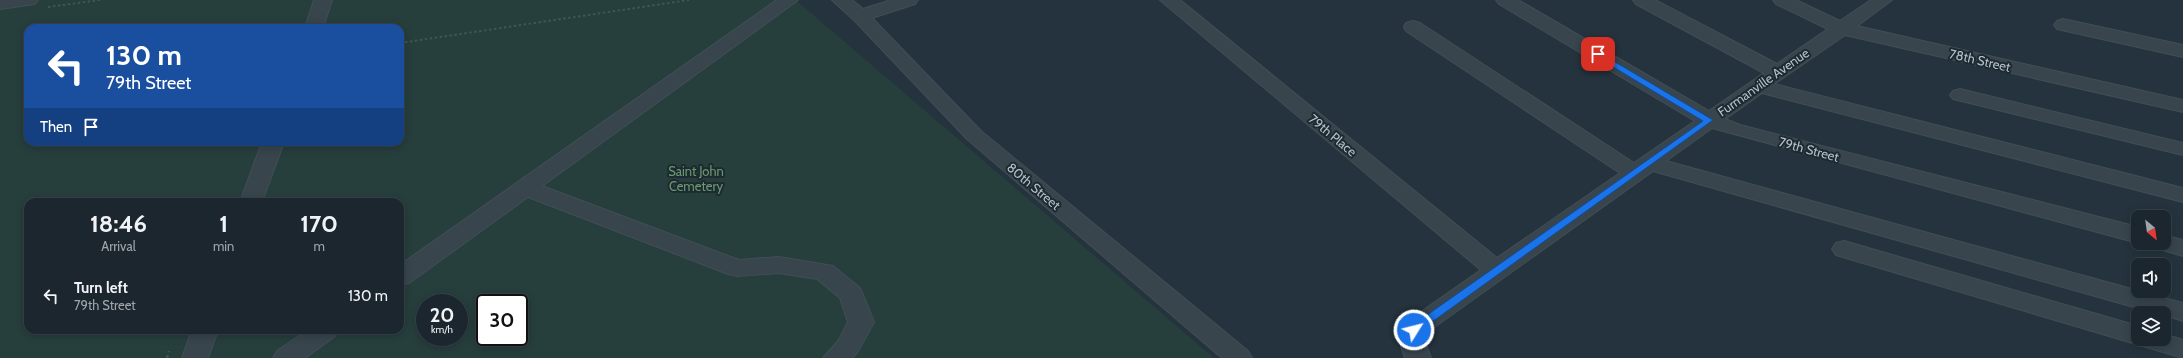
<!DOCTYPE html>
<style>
body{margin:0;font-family:Cabin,sans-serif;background:#242e36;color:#f1f3f6;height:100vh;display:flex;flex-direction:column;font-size:15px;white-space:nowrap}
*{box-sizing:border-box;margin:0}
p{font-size:13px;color:#a0a5aa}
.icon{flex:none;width:22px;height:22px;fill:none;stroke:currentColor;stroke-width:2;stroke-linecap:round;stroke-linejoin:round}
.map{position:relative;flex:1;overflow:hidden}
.details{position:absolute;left:24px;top:198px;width:380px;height:136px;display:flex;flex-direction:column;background:#1b262e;border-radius:12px;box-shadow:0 2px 10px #0003,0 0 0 1px #39434a}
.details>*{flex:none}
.banner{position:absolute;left:24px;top:24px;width:380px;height:122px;border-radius:12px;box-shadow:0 2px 10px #0003,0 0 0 1px #39434a;background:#1a4fa0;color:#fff;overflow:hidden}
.needle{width:26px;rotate:151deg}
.buttons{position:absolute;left:2131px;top:210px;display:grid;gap:8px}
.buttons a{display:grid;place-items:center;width:40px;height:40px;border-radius:8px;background:#1b262e;box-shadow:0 2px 10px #0003,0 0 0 1px #39434a;font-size:20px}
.speed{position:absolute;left:416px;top:294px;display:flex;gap:8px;font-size:20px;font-weight:700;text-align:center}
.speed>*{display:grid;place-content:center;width:52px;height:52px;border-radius:50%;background:#1b262e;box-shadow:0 2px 10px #0003,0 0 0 1px #39434a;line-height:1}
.speed small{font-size:10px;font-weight:400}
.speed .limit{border:2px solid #111;border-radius:6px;background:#fff;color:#111}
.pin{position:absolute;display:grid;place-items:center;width:34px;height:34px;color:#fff;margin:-17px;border-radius:8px;box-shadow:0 2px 6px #0006}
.me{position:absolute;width:44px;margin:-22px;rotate:54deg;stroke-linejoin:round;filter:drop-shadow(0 0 3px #0008)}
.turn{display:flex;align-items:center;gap:14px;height:84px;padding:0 16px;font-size:18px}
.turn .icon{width:52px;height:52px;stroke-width:2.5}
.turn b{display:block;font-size:28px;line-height:34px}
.then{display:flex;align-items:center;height:38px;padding:0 16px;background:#0003;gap:8px;font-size:15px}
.eta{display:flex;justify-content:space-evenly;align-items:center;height:68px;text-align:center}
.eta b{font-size:24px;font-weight:800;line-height:28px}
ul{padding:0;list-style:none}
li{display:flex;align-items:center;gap:12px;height:60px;padding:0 16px}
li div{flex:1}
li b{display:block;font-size:15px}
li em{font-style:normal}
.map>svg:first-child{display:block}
</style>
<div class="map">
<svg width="2183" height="358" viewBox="0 0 2183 358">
<rect width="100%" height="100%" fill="#24333d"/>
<path fill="#263e3c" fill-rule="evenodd" d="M0,0H796L1214,358H0ZM28,28H400V142H28ZM28,202H400V330H28ZM425,303H459V337H425ZM485,303H519V337H485Z"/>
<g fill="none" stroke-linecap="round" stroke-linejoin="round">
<defs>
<g id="minor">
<polygon points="0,0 38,0 35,4 0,9"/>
<polygon points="314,0 332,0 323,28 305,28"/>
<polygon points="777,0 798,0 542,186 739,260 779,257 833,266 860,288 874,322 857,353 852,358 823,358 839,340 848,322 840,298 817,279 779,273 737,276 728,274 528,197 409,283 400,285 400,265"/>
<polygon points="832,0 852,0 863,9 891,0 918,0 915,4 872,18 981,131 1248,351 1252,358 1222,358 967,139 854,20"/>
<path d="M1160,0H1180L1497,258L1620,173L1406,31L1404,27L1406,23L1413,21L1420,23L1634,163L1695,121L1499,4L1496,0H1518L1709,111L1764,73L1636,4L1633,0H1655L1777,64L1828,29L1776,4L1773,0H1796L1840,21L1871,0H1892L1857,26L2183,100V112L1845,35L1774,84L2183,188V202L1762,93L1725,119L1740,125L2138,227V243L1712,128L1666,161L2183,303V321L2164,315V313H2155L1653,171L1426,333L1425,342L1431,358H1405C1400,345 1397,336 1405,323L1481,270Z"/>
<polygon points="2063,19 2183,45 2183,57 2057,29 2054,25 2057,21"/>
<polygon points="1960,89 2183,143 2183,155 1953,99 1950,95 1953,91"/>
<polygon points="262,142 284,142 262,202 240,202"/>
<polygon points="2164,235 2183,240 2183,256 2156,248 2152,243 2164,243"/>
<polygon points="1844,241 2138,326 2138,339 2164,339 2164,334 2183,340 2183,358 1836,255 1832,249 1836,243"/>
<polygon points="192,330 218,330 208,358 182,358"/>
<polygon points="308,330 339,330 335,336 305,358 273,358 277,351"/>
</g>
</defs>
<use href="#minor" stroke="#414e56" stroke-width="2"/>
<g stroke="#3f5654" stroke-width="2" stroke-dasharray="2.5 2.5" stroke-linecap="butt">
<polyline points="48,7 100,0"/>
<polyline points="400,43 689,0"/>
</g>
<polyline stroke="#3f5654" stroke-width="2.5" stroke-dasharray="3 3" stroke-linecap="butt" points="167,358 169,351"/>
<use href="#minor" fill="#38454d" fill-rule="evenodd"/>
</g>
<polygon fill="#1a73e8" stroke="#114b97" points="1595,53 1600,53 1713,120 1418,332 1410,332 1409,330 1410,327 1703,121 1595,56"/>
<g text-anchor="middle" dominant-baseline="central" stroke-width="4" stroke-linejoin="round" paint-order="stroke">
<g font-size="13" fill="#b4c0c8" stroke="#1d2a32">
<text transform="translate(1980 60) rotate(13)">78th Street</text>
<text transform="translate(1763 82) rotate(-35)">Furmanville Avenue</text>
<text transform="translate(1333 135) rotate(40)">79th Place</text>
<text transform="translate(1809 149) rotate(15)">79th Street</text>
<text transform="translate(1034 186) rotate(40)">80th Street</text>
</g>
<g font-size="13" fill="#6b996d" stroke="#1d2a32">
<text x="696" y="171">Saint John<tspan x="696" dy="15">Cemetery</tspan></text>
</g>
</g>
</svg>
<div class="buttons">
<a><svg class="needle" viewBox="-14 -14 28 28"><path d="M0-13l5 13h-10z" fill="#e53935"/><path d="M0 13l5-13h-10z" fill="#a0a5aa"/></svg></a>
<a><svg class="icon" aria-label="sound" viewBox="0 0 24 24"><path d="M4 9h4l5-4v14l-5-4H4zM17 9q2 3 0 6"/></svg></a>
<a><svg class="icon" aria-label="layers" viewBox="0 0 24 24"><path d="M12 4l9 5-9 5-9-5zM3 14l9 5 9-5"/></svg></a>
</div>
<div class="speed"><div>20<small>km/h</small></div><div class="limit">30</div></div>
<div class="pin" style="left:1598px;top:54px;background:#d93025"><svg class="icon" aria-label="arrive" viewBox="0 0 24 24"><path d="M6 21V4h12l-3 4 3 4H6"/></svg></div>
<svg class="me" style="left:1414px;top:330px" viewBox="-20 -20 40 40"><circle r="17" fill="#1a73e8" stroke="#fff" stroke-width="3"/><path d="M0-11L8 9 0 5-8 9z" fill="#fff"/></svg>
<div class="banner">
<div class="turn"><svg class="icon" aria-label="left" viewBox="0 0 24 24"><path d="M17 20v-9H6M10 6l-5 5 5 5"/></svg><div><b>130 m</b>79th Street</div></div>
<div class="then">Then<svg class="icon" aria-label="arrive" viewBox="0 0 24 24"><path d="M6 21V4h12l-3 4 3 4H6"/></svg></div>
</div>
<section class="details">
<div class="eta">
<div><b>18:46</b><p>Arrival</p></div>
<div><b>1</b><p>min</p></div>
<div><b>170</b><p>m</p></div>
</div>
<ul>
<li><svg class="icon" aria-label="left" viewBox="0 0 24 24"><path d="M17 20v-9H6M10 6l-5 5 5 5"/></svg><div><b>Turn left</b><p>79th Street</p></div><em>130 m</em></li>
</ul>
</section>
</div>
